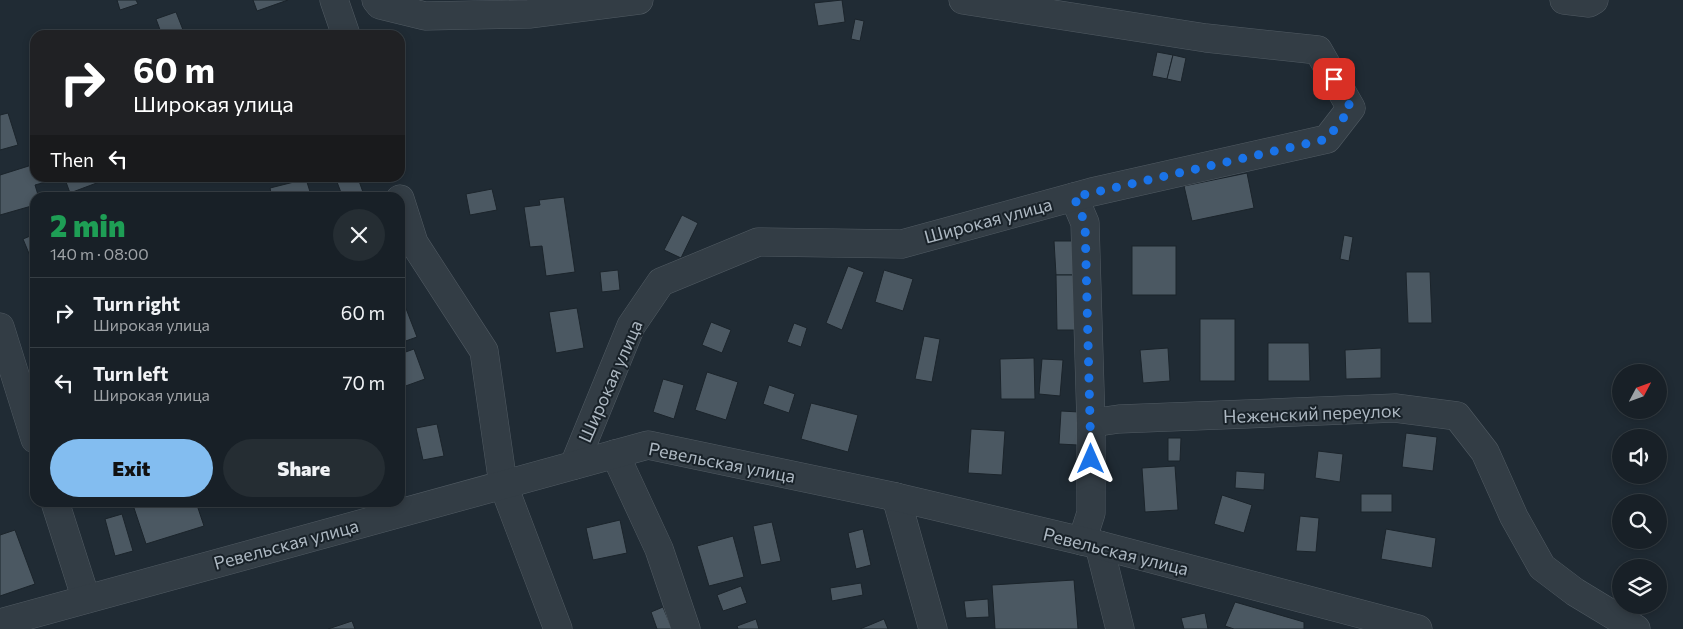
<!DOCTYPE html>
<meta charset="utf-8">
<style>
body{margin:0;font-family:Commissioner,sans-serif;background:#252d33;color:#f1f3f6;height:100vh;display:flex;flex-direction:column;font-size:19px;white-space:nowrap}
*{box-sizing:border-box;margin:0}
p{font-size:16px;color:#9fa3a7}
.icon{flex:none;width:28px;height:28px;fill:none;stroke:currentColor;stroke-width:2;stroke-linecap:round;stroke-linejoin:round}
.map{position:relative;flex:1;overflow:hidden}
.details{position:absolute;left:30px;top:192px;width:375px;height:315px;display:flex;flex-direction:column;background:#182027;border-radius:15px;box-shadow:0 2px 8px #0003,0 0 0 1px #363e44}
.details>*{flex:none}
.banner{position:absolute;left:30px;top:30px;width:375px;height:152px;border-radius:15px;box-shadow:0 2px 8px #0003,0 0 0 1px #363e44;background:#202124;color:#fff;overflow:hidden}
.needle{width:32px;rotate:49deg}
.buttons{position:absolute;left:1612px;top:364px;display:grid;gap:10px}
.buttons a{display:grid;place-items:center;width:55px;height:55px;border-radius:50%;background:#182027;box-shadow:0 2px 8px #0003,0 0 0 1px #363e44;font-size:25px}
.pin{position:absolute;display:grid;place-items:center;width:42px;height:42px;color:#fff;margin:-21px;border-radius:10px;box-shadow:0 2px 8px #0006}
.me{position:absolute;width:55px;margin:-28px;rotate:0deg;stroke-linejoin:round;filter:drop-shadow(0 0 4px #0008)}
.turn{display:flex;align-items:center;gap:18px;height:105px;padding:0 20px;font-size:22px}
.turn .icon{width:65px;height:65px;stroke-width:2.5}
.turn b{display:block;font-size:35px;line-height:42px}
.then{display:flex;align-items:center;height:48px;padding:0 20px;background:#0003;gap:10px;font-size:19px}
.round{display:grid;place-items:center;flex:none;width:52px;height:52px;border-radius:26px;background:#252d33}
.summary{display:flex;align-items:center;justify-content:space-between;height:85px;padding:0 20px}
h1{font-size:30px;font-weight:800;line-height:38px;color:#1e9e55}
.primary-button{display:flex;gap:10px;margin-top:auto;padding:10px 20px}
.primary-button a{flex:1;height:58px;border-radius:30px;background:#83bdf0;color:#111;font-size:20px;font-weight:800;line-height:58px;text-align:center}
.primary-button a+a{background:#252d33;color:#f1f3f6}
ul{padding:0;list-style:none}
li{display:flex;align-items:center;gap:15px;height:70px;padding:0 20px;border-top:1px solid #363e44}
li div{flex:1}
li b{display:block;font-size:19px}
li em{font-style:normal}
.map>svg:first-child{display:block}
</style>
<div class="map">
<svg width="1683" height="629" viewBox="0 0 1683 629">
<rect width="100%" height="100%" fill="#202b34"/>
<g fill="#4b5862" stroke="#1b242b">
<polygon points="117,0 136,0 138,4 120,10"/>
<polygon points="253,0 288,0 257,11"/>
<polygon points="842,0 845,22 818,26 814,3"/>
<polygon points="176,12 185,35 162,35 156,19"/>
<polygon points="855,19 864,21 860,41 851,39"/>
<polygon points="1157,52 1173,55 1167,79 1152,76"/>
<polygon points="1173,55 1186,58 1181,82 1167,79"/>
<polygon points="8,113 18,145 0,150 0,115"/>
<polygon points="35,164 35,178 60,178 35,185 39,198 35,198 35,205 0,215 0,175"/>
<polygon points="1247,173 1254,208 1192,221 1184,186"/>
<polygon points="77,178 101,178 102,181 70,193 66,182"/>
<polygon points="350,178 358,178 365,198 343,198 337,182"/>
<polygon points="306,179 312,198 272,198 270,188"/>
<polygon points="492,189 497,210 470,215 466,194"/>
<polygon points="564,197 575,272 546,276 542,246 530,247 524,207 540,205 539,200"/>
<polygon points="682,215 698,223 681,258 664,250"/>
<polygon points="35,234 35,268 23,239"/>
<polygon points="1344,235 1353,237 1349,261 1340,259"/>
<polygon points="1054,241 1075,241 1076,275 1056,275"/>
<rect x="1132" y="246" width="44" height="49"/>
<polygon points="848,266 864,272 842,330 826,323"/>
<polygon points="618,270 620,290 602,292 600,272"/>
<polygon points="884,270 913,279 903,311 875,302"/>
<polygon points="1406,272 1430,272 1432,323 1408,323"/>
<polygon points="1056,275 1076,275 1078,330 1057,330"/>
<polygon points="400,293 417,337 400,343"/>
<polygon points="577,308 584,348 556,353 549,312"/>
<rect x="1200" y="319" width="35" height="62"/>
<polygon points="711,322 731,330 722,353 702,345"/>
<polygon points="794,323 807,328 801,347 787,342"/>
<polygon points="924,336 940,339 932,382 915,379"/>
<polygon points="1268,343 1309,343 1310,381 1268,381"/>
<polygon points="1168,348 1170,381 1143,383 1140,350"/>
<polygon points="1381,348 1381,378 1346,379 1345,350"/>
<polygon points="414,349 425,379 400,388 400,354"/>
<polygon points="1034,358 1035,399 1001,399 1000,359"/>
<polygon points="1042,359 1063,360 1060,396 1039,394"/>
<polygon points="707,372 738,382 726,420 695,410"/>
<polygon points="663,379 684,385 674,419 653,412"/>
<polygon points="769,385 795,394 789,413 763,404"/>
<polygon points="811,403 858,415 848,452 801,439"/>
<polygon points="1061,411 1079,412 1078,445 1059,444"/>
<polygon points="437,424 444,456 423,460 416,428"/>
<polygon points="971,429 1005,431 1002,475 968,473"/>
<polygon points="1406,433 1437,437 1433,471 1402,467"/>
<polygon points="1168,438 1181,438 1180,461 1168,461"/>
<polygon points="1318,451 1343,454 1340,482 1315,478"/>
<polygon points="1175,466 1178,510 1145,512 1142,468"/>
<polygon points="1236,471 1265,473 1264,490 1235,488"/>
<rect x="1361" y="494" width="31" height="18"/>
<polygon points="1222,495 1252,505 1244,533 1214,524"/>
<polygon points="132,502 196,502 204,526 146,544"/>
<polygon points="122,514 133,551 115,556 105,519"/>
<polygon points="1300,516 1319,518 1316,552 1296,551"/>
<polygon points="620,520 627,553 593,560 586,528"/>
<polygon points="772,522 781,561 761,565 753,526"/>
<polygon points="863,529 871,565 856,569 848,533"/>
<polygon points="1386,529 1436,538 1432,568 1381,559"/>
<polygon points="15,530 35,584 0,596 0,535"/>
<polygon points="733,536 744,577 709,586 697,546"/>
<polygon points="1074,580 1078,629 995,629 992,585"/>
<polygon points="861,583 863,595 832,601 830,588"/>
<polygon points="741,586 747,603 723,611 717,595"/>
<polygon points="988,599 989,617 966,618 964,601"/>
<polygon points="1235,602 1304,622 1304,629 1234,629 1225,626"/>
<polygon points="663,607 672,629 657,629 651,612"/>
<polygon points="1205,613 1208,629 1184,629 1181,618"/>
<polygon points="756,619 759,629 738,629 737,626"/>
<polygon points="884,619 888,629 860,629"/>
<polygon points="352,621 355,629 328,629"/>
</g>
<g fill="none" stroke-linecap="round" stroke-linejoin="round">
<defs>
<g id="minor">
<polyline points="334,0 346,35"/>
<polyline points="376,0 380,5 425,16 529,14 639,0"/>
<polyline points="1564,0 1589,3 1594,0"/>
<polyline points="1074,197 1085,223 1091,423 1091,513 1082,541"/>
<polyline points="400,199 414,243 484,351 503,484 558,629"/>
<polyline points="0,327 35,439"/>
<polyline points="1091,423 1119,419 1395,408 1457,416 1485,452 1514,517 1542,567 1575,592 1636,629"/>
<polyline points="615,454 659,549 686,629"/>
<polyline points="574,465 631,326 661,282 758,242 902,244 1092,192 1327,139 1351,108 1318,50 1206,38 963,0"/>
<polyline points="896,497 933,629"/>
<polyline points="55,502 86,599"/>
<polyline points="1099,545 1120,629"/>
<polyline points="0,623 648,445 896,497 1099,545 1418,629"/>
</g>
</defs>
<use href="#minor" stroke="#515b63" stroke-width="29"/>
<use href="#minor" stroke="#333d45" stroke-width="28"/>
</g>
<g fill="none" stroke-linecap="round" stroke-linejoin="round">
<polyline stroke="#1a73e8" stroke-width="9" stroke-dasharray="0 16.2" points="1091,459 1085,223 1074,197 1327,139 1351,108 1334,79"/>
</g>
<g text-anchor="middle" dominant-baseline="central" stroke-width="4" stroke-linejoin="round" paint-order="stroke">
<g font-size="18" fill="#adb8c2" stroke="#192229">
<text transform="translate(988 220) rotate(-15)">Широкая улица</text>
<text transform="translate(610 381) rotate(-66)">Широкая улица</text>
<text transform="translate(1312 413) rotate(-2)">Неженский переулок</text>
<text transform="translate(722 462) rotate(11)">Ревельская улица</text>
<text transform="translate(286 544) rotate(-15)">Ревельская улица</text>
<text transform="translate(1116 551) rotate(14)">Ревельская улица</text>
</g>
</g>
</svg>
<div class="buttons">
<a><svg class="needle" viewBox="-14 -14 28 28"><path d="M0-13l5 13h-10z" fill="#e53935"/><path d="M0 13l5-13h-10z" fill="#9fa3a7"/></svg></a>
<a><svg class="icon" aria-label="sound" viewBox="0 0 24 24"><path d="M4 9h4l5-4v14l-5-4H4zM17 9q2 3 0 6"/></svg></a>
<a><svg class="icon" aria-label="search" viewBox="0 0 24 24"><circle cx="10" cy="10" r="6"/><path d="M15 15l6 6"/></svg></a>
<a><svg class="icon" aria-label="layers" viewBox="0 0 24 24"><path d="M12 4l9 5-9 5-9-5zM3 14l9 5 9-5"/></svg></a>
</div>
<div class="pin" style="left:1334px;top:79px;background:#d93025"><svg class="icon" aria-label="arrive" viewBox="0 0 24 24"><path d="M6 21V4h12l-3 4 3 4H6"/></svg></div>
<svg class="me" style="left:1091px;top:459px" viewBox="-20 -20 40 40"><path d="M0-17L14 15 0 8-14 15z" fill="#1a73e8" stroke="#fff" stroke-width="4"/></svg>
<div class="banner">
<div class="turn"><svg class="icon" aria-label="right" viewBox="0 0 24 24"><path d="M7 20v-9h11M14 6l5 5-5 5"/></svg><div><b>60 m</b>Широкая улица</div></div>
<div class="then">Then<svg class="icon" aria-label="left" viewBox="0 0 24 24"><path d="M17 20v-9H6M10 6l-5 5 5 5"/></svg></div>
</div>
<section class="details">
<div class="summary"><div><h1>2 min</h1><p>140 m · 08:00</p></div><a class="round"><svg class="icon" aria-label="close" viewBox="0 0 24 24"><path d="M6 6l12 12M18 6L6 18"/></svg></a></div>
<ul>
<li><svg class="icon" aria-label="right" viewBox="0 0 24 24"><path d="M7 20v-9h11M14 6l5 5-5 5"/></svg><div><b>Turn right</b><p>Широкая улица</p></div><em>60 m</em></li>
<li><svg class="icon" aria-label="left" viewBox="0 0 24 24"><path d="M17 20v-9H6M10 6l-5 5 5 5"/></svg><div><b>Turn left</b><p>Широкая улица</p></div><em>70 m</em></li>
</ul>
<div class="primary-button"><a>Exit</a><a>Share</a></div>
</section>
</div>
